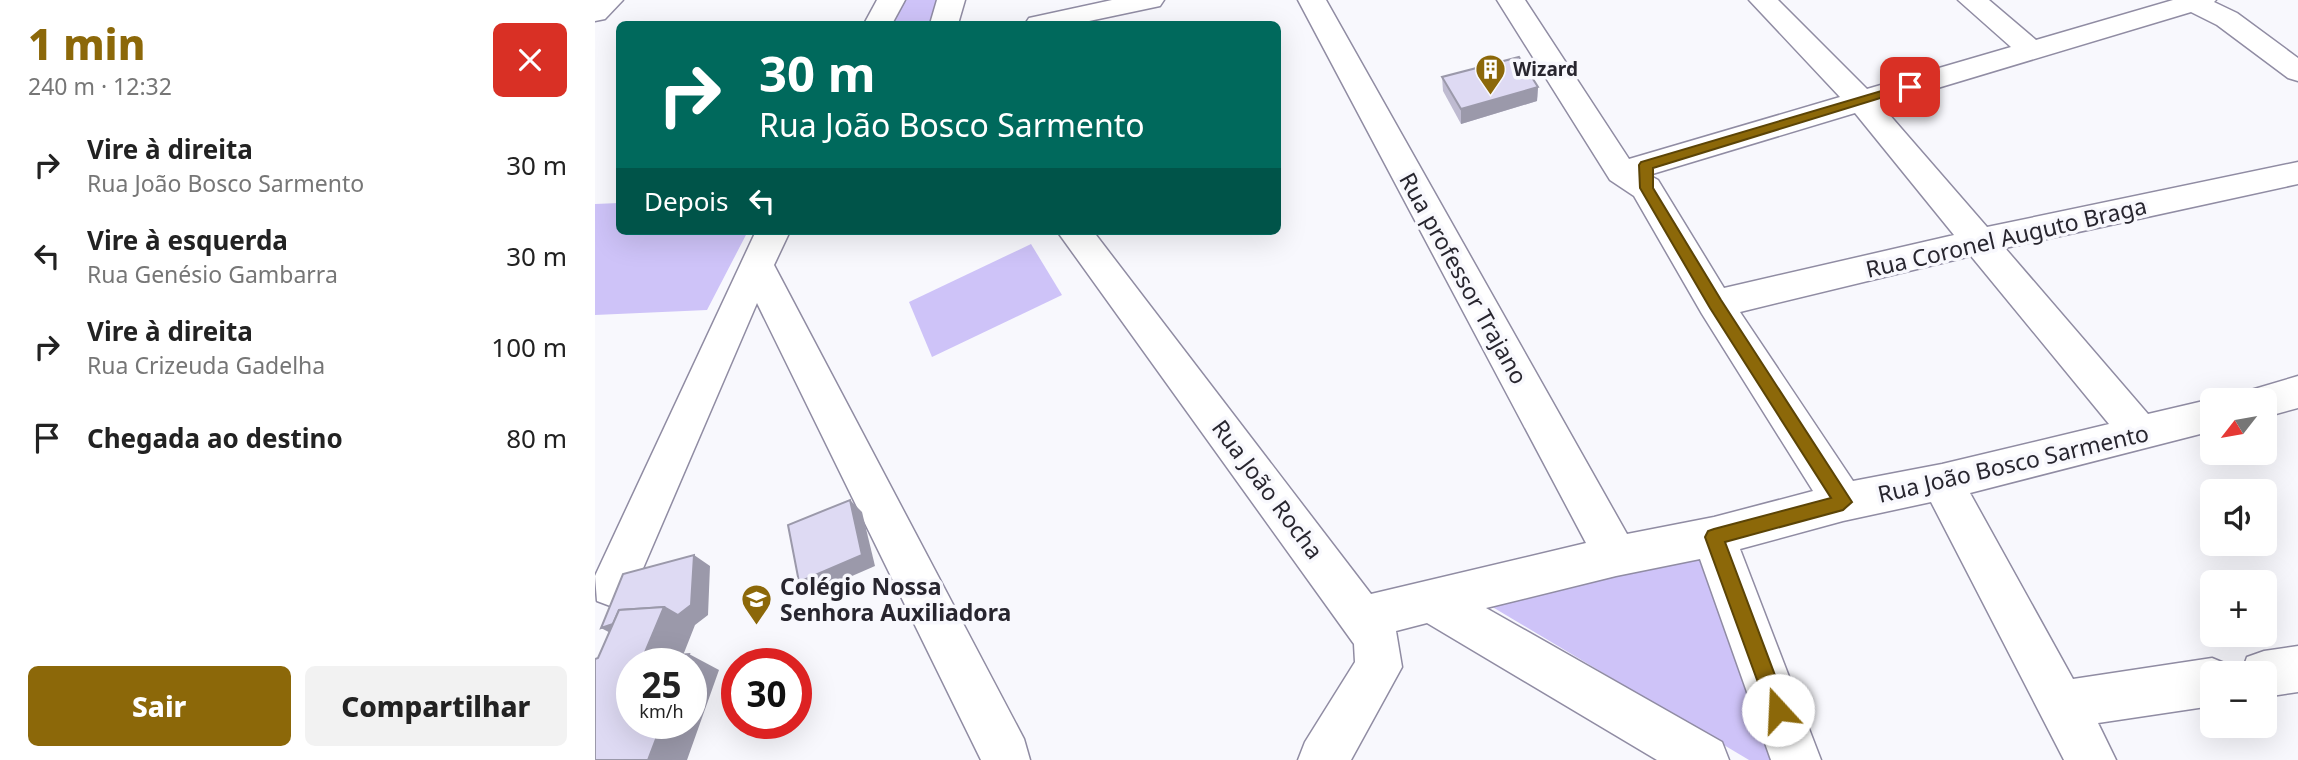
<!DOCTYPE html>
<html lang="pt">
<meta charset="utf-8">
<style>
body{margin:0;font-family:"Noto Sans",sans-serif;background:#f2f2f2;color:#222;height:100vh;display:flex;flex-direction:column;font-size:26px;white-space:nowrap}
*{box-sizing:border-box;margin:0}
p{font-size:23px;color:#767676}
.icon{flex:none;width:38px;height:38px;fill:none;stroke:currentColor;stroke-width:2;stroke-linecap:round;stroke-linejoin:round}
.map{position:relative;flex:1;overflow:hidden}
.drawer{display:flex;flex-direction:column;background:#fff;width:595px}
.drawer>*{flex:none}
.top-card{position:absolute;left:21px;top:21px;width:665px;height:214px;border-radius:10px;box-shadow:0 7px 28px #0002;background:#00695c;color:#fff;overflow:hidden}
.needle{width:46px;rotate:239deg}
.tools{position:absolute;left:1605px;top:388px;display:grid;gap:14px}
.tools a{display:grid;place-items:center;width:77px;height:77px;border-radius:10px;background:#fff;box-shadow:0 7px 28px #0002;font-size:35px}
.speed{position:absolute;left:21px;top:648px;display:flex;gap:14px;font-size:35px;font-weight:700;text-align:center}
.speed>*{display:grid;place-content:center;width:91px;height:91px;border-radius:50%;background:#fff;box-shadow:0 7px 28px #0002;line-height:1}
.speed small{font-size:18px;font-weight:400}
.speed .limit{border:10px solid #d22;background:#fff;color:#111}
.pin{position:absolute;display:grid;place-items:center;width:60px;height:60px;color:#fff;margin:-30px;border-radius:14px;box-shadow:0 4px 10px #0006}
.me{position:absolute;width:77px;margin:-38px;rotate:340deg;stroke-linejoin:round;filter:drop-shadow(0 0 5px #0008)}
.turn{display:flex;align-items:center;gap:24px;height:147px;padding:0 28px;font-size:32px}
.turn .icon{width:91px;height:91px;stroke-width:2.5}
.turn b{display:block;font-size:49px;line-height:60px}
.then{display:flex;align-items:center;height:66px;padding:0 28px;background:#0003;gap:14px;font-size:26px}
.round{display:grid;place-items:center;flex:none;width:74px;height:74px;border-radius:10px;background:#f2f2f2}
.summary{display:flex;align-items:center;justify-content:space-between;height:119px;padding:0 28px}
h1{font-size:42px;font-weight:800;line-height:52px;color:#8c6809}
.button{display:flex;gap:14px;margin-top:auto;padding:14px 28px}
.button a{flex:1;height:80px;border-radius:10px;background:#8c6809;color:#fff;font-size:28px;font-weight:800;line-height:80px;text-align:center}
.button a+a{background:#f2f2f2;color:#222}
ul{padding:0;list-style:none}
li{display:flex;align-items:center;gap:21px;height:91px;padding:0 28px}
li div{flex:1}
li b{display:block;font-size:26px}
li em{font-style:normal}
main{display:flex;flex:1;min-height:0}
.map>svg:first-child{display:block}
</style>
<main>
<section class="drawer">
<div class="summary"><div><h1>1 min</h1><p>240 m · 12:32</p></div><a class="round" style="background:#d93025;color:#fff"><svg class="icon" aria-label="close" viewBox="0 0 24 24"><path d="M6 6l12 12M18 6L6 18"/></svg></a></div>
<ul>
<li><svg class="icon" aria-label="right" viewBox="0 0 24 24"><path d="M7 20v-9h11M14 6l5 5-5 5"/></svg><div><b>Vire à direita</b><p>Rua João Bosco Sarmento</p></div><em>30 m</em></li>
<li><svg class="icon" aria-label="left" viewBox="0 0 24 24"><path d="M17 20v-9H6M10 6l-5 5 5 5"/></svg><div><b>Vire à esquerda</b><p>Rua Genésio Gambarra</p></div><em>30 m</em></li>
<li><svg class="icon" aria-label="right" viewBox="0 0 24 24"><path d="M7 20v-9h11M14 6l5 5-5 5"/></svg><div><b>Vire à direita</b><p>Rua Crizeuda Gadelha</p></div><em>100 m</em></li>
<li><svg class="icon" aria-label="arrive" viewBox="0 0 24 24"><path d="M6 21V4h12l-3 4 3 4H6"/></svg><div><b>Chegada ao destino</b></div><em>80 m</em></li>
</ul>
<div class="button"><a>Sair</a><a>Compartilhar</a></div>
</section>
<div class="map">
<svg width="1703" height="760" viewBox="0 0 1703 760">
<rect width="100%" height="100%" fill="#f8f8fd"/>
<g fill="#cec3f8">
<polygon points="306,0 346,0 339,24 294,24"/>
<polygon points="24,203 24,231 153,231 112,310 0,315 0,204"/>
<polygon points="436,244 467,295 337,357 314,302"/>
<polygon points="1100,539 1180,760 1154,760 879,596"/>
</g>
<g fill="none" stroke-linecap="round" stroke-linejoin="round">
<defs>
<g id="minor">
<polygon points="0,0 28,0 10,19 0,21"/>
<polygon points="282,0 310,0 297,24 269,24"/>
<polygon points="342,0 370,0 363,24 335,24"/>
<polygon points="517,0 569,0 565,6 480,24 430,24 434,18"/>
<path d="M703,0H731L1032,534L1119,517L1218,491L1107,314L1039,196L1015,180L902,0H930L1034,159L1245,97L1154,0H1183L1272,89L1416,47L1363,0H1394L1441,40L1578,0H1621L1619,2L1642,13L1703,58V81L1693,78L1622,25L1596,12L1286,105L1392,227L1703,162V184L1410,248L1553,414L1617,399L1623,401H1617V431L1375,493L1478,679L1617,658L1634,665L1637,674H1617V706L1503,723L1521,760H1469L1336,502L1248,521L1145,549L1226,760H1176L1105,559L1021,576L891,608L1127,742L1134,760H1062L832,623L801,631L807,667L756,760H703L710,742L760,662L759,644L462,231H498L776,594L991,543ZM1260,113L1359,235L1129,288L1063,180L1054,175ZM1376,256L1514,424L1347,464L1258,481L1145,312Z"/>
<polygon points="161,231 195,231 179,265 429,739 435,760 386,760 162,303 34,601 18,607 2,601 0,576"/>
<polygon points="1703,376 1703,408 1670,417 1670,401 1651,401 1656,390"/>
<polygon points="1703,646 1703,692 1670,697 1670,674 1646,674 1652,657 1669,651"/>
</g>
</defs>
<use href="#minor" stroke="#908ca3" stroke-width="3"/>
<use href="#minor" fill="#fff" fill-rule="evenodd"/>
</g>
<polygon fill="#bfbbd1" points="847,77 943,87 942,101 866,124 848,91"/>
<g fill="#9b99aa">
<polygon points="943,87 942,101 866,124 866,109"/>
<polygon points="255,500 267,512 280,566 218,593 204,582"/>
<polygon points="99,555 115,566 113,615 100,625 85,663 48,657 69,607"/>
<polygon points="38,618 25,638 6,628"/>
<polygon points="94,654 124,670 92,760 53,760 67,723 96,723 96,663 90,663"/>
</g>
<g fill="#dedaf3" stroke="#9b99aa" stroke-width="2">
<polygon points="924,57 943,87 866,109 847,77"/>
<polygon points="255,500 267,555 204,582 193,525"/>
<polygon points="99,555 96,605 83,615 69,607 24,610 18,624 6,628 28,574"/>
<polygon points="69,607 48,657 94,654 90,663 37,663 37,723 67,723 53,760 0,760 0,659 3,658 24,610"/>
</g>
<polygon fill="#8c6809" stroke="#5b4406" stroke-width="2" points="1310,84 1321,87 1058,168 1058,188 1126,300 1257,502 1248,510 1130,542 1193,710 1190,717 1183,720 1176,717 1173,710 1110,537 1113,531 1119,529 1236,498 1115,308 1045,188 1044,165 1046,162"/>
<defs>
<symbol id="building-pin" viewBox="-11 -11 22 30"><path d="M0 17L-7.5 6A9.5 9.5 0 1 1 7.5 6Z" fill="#8c6809" stroke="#f8f8fd"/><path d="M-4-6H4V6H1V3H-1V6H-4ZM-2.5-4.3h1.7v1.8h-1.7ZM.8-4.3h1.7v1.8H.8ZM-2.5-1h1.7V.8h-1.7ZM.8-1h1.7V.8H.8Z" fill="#fff"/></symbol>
<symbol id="university-pin" viewBox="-11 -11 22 30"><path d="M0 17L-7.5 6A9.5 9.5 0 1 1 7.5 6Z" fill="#8c6809" stroke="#f8f8fd"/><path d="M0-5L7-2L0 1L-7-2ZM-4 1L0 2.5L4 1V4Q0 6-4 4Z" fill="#fff"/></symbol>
</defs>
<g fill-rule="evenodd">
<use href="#building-pin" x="878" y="52" width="35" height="47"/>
<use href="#university-pin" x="144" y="582" width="35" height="47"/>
</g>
<g text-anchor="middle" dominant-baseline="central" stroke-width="7" stroke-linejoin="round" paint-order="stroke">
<g font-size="19" font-weight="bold" fill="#28262f" stroke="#f8f8fd" text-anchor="start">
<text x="918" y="69">Wizard</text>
</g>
<g font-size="23" fill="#28262f" stroke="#f8f8fd">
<text transform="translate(1411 237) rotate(-13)">Rua Coronel Auguto Braga</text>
<text transform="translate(869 278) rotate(61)">Rua professor Trajano</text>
<text transform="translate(1418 463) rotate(-13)">Rua João Bosco Sarmento</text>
<text transform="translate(673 489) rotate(53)">Rua João Rocha</text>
</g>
<g font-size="23" font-weight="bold" fill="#28262f" stroke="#f8f8fd" text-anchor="start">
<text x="185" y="586">Colégio Nossa<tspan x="185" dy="26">Senhora Auxiliadora</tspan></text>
</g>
</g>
</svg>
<div class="tools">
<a><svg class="needle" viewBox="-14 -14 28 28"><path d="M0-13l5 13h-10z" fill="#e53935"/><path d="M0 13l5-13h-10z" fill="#767676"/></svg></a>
<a><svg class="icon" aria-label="sound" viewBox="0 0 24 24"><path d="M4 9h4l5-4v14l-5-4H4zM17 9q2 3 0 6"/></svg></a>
<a>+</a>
<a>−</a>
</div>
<div class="speed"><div>25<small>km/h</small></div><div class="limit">30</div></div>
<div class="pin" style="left:1315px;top:87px;background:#d93025"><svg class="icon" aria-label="arrive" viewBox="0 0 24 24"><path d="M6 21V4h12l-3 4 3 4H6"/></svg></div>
<svg class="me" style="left:1183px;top:710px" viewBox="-20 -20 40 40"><circle r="19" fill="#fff"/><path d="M0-13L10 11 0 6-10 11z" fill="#8c6809"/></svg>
<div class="top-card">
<div class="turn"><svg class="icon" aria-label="right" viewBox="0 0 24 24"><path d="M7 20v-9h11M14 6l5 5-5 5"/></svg><div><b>30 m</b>Rua João Bosco Sarmento</div></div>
<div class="then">Depois<svg class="icon" aria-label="left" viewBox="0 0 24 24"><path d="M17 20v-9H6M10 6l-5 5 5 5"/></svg></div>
</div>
</div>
</main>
